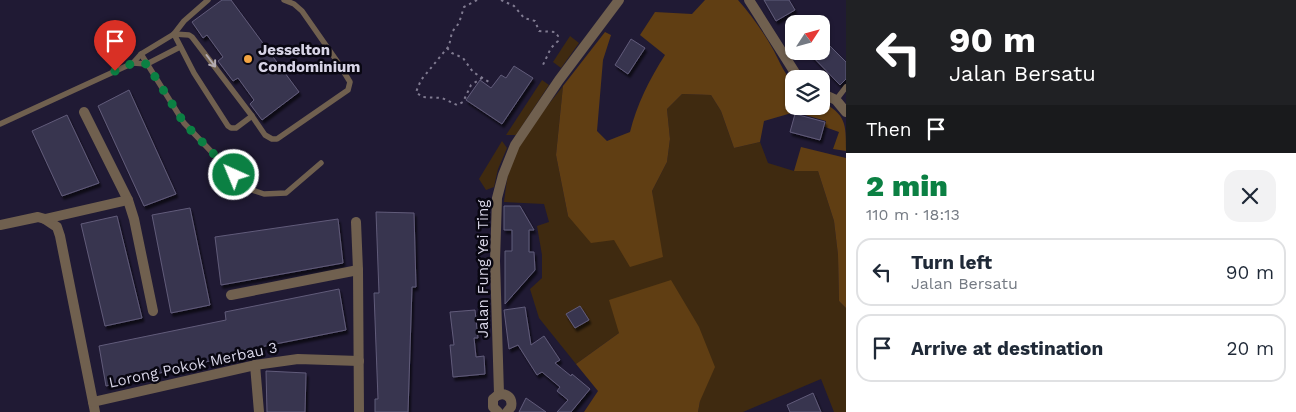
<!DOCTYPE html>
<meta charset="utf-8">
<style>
body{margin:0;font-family:"Work Sans",sans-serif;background:#f2f2f3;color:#1f2937;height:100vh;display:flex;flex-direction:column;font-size:19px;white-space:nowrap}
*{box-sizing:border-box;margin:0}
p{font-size:16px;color:#747a83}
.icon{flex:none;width:28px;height:28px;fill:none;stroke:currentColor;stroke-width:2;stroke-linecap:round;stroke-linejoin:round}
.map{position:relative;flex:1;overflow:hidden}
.sheet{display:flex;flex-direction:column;background:#fff;width:450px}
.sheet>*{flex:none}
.guide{background:#202124;color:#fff;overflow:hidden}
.needle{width:32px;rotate:54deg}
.fabs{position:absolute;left:785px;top:15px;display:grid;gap:10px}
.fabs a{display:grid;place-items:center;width:45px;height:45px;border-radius:10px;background:#fff;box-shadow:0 1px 4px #0004;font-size:25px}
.pin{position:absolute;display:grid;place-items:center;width:42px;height:42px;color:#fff;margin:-51px -21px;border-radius:50% 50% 50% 0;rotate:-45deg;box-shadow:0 0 5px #0007}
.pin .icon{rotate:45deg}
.me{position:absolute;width:55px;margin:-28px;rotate:316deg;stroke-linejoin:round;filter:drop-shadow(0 0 4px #0008)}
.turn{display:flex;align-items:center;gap:18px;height:105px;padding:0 20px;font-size:22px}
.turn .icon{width:65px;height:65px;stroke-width:2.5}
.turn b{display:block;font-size:35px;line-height:42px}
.then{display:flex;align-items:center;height:48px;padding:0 20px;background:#0003;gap:10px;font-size:19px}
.round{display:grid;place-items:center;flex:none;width:52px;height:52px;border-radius:15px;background:#f2f2f3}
.overview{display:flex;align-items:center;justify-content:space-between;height:85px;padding:0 20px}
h1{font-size:30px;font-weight:800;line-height:38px;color:#0b8043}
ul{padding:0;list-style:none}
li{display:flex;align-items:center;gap:15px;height:68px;margin:0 10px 8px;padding:0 10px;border:2px solid #e0e1e3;border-radius:15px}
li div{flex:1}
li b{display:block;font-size:19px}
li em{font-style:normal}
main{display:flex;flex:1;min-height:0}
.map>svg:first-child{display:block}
</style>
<main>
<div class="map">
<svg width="846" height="412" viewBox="0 0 846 412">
<defs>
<filter id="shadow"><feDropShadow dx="2" dy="3.5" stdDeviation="1" flood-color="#0009"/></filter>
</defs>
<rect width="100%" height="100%" fill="#201a34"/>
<g fill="#3f2a10">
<polygon points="570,36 579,43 561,68 553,62"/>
<polygon points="542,80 549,85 516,135 506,135"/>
<path d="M563,86L556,155L568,216L655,217L652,191L667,162L670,139L667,109L682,94L711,95L721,111L734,148L760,142L768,163L794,171H818L834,221L838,255L839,301L846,308V412H834L821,379L743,412H698L700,401L619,333L576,364L539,318L530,289L542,278V255L537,226L549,222L544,204L504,202C506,188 507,173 512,160C524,133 545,109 563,86Z"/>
<polygon points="502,141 507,148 498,169 494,187 486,190 479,179"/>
</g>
<g fill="#603e13">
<path d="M705,0H738C752,16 764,33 774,51C780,63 785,74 794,85V106H821V101C846,115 846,123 846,151L833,149L839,132L825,127L826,121L795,112L764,121L760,142L734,148L721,111L711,95L682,94L667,109L670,139L667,162L652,191L663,257L630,267L614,240L591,243L568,216L556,155L563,86L605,32L611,35L603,60L597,131L607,141L630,132C637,104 649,80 665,55L640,35L655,12L692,14Z"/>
<polygon points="801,147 846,158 846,308 839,301 838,255 834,221 818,171 794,171"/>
<polygon points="671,280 699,327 715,367 700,401 698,412 584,412 598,391 576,364 619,333 609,300"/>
</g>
<g fill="#393450" stroke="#615c7a" filter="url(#shadow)">
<polygon points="222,0 231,0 299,92 262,120 250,104 254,100 238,78 233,81 218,61 223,57 207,35 203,38 192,22"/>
<polygon points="764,0 789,0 795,10 776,21"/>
<polygon points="821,37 846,62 846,79 840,85 807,51 821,51"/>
<polygon points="631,39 645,48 628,74 615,65"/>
<polygon points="514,66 533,78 502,124 466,100 480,80 491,88 501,75 506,78"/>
<polygon points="129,90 176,194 144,206 98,106"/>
<polygon points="795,114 825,122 820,140 790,132"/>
<polygon points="67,115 99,183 62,196 32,131"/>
<polygon points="504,206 520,206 534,230 529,230 529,252 534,252 535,270 505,304 505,251 512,251 512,230 504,230"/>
<polygon points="190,208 210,305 171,313 152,215"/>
<polygon points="376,212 414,213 416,287 412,287 408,412 375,412 375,399 378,399 374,293 379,293"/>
<polygon points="117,216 142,318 105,326 81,224"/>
<polygon points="338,219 343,263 221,285 215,237"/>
<polygon points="339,289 346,330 225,354 226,357 106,386 99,346 226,320 225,312"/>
<polygon points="580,306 589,320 575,328 566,314"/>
<polygon points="525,307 531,345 544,336 560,360 555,363 571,376 572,374 590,389 571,412 557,412 568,400 557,391 560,387 542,372 537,375 518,345 509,349 504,310"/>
<polygon points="475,310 478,338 474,338 476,357 484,356 485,374 453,377 450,345 454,345 450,312"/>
<polygon points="266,371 306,373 305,412 267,412"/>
<polygon points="813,393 821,412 790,412 787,405"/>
<polygon points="526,398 546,412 519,412"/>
</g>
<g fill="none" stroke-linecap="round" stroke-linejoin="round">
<g stroke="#807b91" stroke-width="2" stroke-dasharray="2.5 4" stroke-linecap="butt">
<polyline points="477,0 464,7 459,23 452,32 449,46 421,80 416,92 422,97 442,98 457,105 463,102 471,85 482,78"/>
<polyline points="501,0 514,6 524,18 535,21 539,31 555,32 558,36 558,41 551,48 542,67"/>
<polyline points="447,48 452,53 463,58 473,72 489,82"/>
</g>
<g stroke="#70604f" stroke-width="5.5">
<polyline points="174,34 189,35 192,37 252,116 265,135 272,139 277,139 348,90 350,82 339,64 302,11 294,4 284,0"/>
<polyline points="174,34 194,73 228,126 231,128 236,128 252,116"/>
<polyline points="141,54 184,123 246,188 264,194 286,193 321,163"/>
<polyline points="133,63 147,64 180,47"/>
<polyline points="836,100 846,87"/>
<polyline points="0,124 133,63 141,54 174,34 184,21 208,0"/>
</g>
<g stroke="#70604f" stroke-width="10">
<polyline points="84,112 128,200 134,219 153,311"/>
<polyline points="45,219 57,227 60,236 95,412"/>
<polyline points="356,222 358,270 359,412"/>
<polyline points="0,225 38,217 45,219 128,200"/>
<polyline points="231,295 358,270"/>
<polyline points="255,365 259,412"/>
<polyline points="499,394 495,261 497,198 503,175 515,145 559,80 619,0"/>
<polyline points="93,402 255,365 298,359 359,361"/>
<path d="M498,412L493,407V399C501,390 514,395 511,407L507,412"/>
</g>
<g stroke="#70604f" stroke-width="10">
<polyline points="749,0 799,79"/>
<polyline points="821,93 836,100 846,112"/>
</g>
</g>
<defs><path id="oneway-shaft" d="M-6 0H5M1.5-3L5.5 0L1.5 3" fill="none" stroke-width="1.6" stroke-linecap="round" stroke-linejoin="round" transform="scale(1.25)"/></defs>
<use stroke="#b3abb1" href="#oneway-shaft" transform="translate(211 61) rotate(53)"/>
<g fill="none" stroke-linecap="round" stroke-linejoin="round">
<polyline stroke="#0b8043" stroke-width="9" stroke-dasharray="0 16.2" points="115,71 133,63 147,64 184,123 234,175"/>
</g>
<circle fill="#f3a442" stroke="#090712" stroke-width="2" cx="248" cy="59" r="5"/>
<g text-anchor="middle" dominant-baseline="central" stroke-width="5" stroke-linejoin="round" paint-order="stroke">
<g font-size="15" font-weight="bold" fill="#d7d4e6" stroke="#090712" text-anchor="start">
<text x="258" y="50">Jesselton<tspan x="258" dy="17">Condominium</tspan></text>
</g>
<g font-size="15" fill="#d7d4e6" stroke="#090712">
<text transform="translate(483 269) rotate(-90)">Jalan Fung Yei Ting</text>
<text transform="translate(193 365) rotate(-12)">Lorong Pokok Merbau 3</text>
</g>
</g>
</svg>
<div class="fabs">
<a><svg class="needle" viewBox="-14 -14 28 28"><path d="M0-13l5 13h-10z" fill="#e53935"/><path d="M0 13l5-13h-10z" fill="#747a83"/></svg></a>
<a><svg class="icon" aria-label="layers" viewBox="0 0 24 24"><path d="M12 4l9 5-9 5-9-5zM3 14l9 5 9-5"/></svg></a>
</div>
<div class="pin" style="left:115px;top:71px;background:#d93025"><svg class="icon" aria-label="arrive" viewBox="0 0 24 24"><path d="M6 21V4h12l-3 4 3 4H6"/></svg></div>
<svg class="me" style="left:234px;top:175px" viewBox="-20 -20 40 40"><circle r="17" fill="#0b8043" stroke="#fff" stroke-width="3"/><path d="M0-11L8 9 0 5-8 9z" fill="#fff"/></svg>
</div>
<section class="sheet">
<div class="guide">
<div class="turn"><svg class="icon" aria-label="left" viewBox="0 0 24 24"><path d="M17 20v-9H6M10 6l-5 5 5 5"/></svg><div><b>90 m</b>Jalan Bersatu</div></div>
<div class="then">Then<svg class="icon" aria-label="arrive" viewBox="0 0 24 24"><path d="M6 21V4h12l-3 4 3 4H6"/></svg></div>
</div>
<div class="overview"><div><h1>2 min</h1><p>110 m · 18:13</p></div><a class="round"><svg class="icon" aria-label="close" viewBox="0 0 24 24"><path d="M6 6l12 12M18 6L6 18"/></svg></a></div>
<ul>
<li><svg class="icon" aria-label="left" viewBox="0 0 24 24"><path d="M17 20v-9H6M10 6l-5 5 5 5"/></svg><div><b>Turn left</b><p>Jalan Bersatu</p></div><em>90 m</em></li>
<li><svg class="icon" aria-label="arrive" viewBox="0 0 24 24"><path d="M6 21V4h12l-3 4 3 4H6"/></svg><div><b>Arrive at destination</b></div><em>20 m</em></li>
</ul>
</section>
</main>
